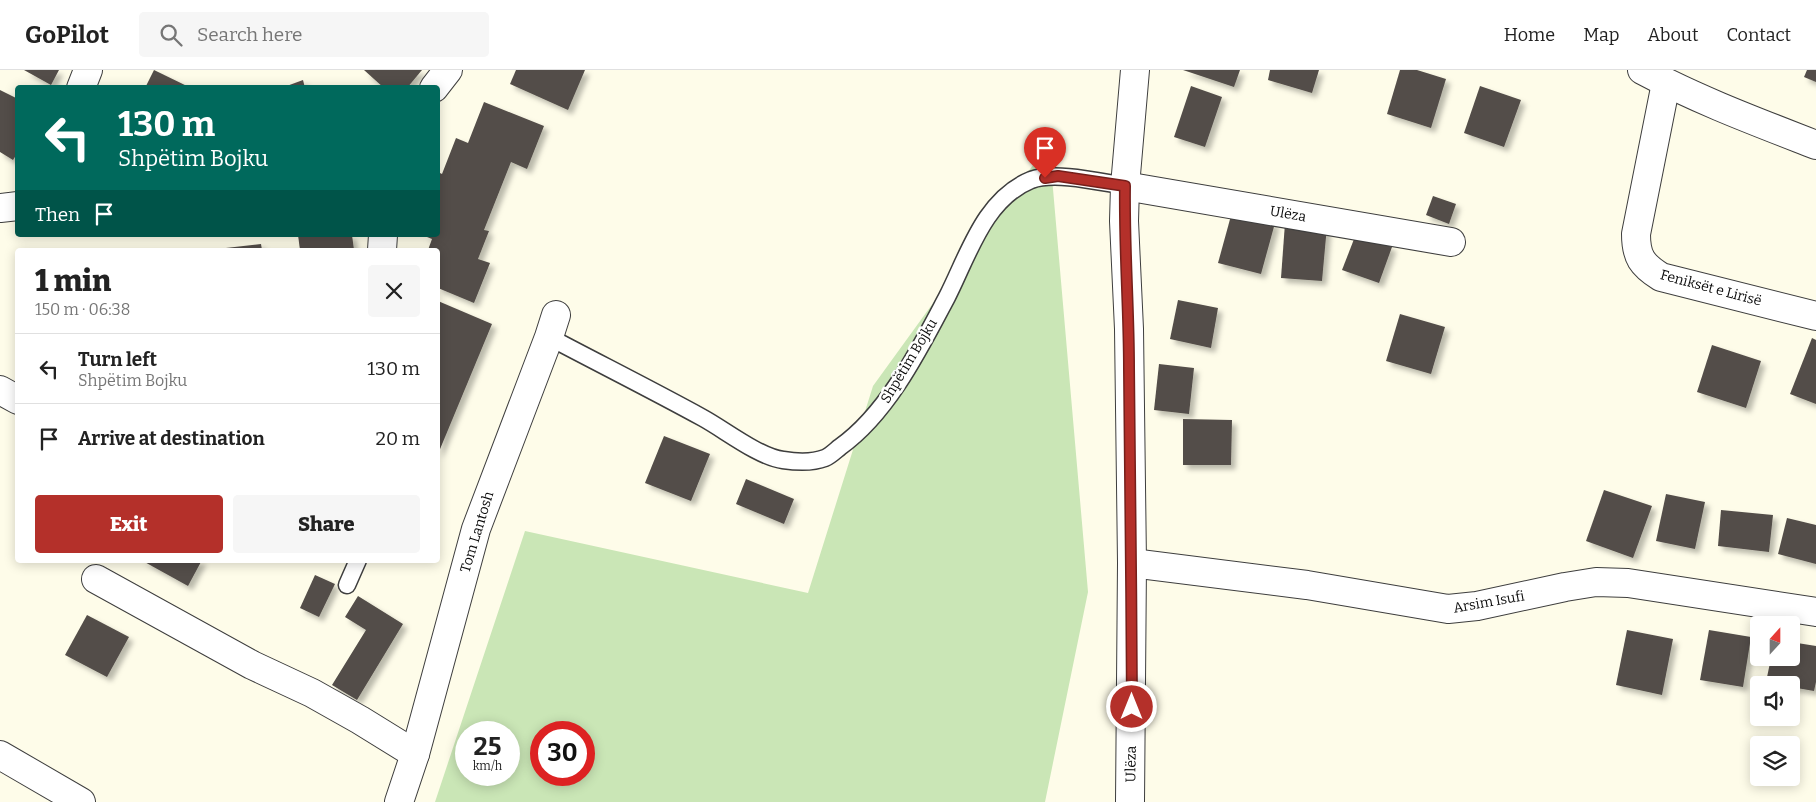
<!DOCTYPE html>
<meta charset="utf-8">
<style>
body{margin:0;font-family:Bitter,serif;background:#f6f6f6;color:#222;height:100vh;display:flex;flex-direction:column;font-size:19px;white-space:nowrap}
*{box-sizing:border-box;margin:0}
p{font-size:16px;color:#767676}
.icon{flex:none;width:28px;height:28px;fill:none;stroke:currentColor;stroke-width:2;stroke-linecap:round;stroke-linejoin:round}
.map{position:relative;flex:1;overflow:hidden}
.sheet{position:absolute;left:15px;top:178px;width:425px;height:315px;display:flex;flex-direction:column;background:#fff;border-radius:5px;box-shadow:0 2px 12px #0003}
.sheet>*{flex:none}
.hud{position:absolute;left:15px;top:15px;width:425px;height:152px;border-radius:5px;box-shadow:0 2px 12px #0003;background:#00695c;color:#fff;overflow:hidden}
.needle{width:32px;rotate:21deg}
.buttons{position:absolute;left:1750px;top:546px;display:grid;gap:10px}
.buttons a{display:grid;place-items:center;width:50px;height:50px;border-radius:5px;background:#fff;box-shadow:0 2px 12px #0003;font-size:25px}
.speed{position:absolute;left:455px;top:651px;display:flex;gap:10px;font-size:25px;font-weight:700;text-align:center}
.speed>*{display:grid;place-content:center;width:65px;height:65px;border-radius:50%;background:#fff;box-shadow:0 2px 12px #0003;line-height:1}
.speed small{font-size:12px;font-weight:400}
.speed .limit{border:8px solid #d22;background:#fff;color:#111}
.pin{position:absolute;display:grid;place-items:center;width:42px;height:42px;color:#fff;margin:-51px -21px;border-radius:50% 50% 50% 0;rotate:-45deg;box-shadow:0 0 5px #0007}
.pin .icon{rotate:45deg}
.me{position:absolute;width:55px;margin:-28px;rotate:0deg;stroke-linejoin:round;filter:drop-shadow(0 0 4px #0008)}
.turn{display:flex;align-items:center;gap:18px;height:105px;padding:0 20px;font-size:22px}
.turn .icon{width:65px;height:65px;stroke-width:2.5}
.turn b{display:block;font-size:35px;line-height:42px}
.then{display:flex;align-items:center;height:48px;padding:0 20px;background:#0003;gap:10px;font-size:19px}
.round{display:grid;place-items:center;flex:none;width:52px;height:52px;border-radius:5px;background:#f6f6f6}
.overview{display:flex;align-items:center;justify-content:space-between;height:85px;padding:0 20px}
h1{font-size:30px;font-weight:800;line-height:38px}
.action{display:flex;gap:10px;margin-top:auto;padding:10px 20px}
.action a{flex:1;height:58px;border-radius:5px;background:#b4302a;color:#fff;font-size:20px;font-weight:800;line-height:58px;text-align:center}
.action a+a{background:#f6f6f6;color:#222}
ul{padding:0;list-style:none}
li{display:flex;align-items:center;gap:15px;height:70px;padding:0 20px;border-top:1px solid #e0e0e0}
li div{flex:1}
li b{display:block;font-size:19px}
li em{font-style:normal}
header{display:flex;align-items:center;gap:30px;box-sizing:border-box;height:70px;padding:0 25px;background:#fff;border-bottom:1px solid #e0e0e0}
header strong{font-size:24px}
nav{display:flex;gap:28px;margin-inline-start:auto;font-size:18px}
.search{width:350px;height:45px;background:#f6f6f6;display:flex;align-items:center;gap:12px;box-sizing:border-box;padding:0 18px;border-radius:5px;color:#767676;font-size:19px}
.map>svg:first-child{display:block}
</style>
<header>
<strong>GoPilot</strong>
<div class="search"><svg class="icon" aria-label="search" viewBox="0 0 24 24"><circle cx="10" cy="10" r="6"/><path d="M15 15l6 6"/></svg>Search here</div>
<nav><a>Home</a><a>Map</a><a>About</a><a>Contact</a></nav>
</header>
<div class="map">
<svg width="1816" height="732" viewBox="0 0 1816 732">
<defs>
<filter id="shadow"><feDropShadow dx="4.5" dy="4.5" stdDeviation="2.5" flood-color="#0004"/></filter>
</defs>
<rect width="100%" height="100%" fill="#fefce9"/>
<path fill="#cae6b6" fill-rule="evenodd" d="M1049,73L1088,522L1045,732H435L525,461L808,523L873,316ZM466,662H509V705H466ZM541,662H584V705H541Z"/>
<g fill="#534d48" filter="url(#shadow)">
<polygon points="24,0 59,0 51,15"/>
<polygon points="154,0 191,18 145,18"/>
<polygon points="364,0 422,0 407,18 384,18"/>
<polygon points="516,0 585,0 568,40 510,14"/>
<polygon points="1183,0 1240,0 1234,17"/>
<polygon points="1270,0 1319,0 1312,23 1268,10"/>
<polygon points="1400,0 1417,0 1446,9 1431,58 1387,44"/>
<polygon points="1807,0 1816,0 1816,12 1804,7"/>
<polygon points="303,10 305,18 284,18 284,17"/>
<polygon points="1191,16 1222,27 1205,77 1174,67"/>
<polygon points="1480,16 1521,30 1504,77 1464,63"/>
<polygon points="0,20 18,29 18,82 13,90 0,82"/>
<polygon points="484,32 544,56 527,99 511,92 484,160 489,161 478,189 490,193 474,233 438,218 438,180 428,180 432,169 422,165 438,165 438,102 442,104 456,68 468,73"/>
<polygon points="1433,126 1456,134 1449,154 1426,145"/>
<polygon points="1232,142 1275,153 1261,204 1218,193"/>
<polygon points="1285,153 1327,156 1322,211 1281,208"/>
<polygon points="1356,164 1392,177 1379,213 1342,200"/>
<polygon points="298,165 352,165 354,180 300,180"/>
<polygon points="261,174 262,180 217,180 217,179"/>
<polygon points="1178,230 1218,238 1211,278 1170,269"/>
<polygon points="438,231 492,254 438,384"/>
<polygon points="1400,244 1445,257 1431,304 1386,291"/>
<polygon points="1812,268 1816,270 1816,334 1790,324"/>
<polygon points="1712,275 1761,291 1746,338 1697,322"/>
<polygon points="1159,294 1194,298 1189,344 1154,340"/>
<polygon points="1183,349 1232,350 1231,395 1183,395"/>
<polygon points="664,366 710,384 691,431 645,413"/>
<polygon points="746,409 794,429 784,454 736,434"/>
<polygon points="1604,420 1652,436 1633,488 1586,471"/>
<polygon points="1666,424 1705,432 1695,479 1656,471"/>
<polygon points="1721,440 1773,445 1769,482 1718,476"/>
<polygon points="1787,448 1816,455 1816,494 1778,484"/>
<polygon points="141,490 202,490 188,516"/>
<polygon points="315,505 335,514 319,547 300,538"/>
<polygon points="358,526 403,554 357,630 332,615 366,560 345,547"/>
<polygon points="87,545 129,567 107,607 65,585"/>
<polygon points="1627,560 1673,569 1662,625 1616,615"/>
<polygon points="1709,560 1751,567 1743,617 1700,610"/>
<polygon points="1791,572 1816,576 1816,612 1814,621 1791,617 1791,615 1766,612 1771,588 1791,588"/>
</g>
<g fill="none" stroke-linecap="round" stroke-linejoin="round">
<defs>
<g id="service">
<path d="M549,267C600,294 652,320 703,348C725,360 759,387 783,390C796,392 812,393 825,388C830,386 835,381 840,377C888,343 920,278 947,227C968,186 984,129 1031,110C1055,101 1100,112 1125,116"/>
<polyline points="347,515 358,490"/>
</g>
<g id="minor">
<path d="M1642,0C1698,30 1757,52 1816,75"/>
<path d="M1666,13L1636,164C1636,187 1642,195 1661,207L1816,246"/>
<polyline points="81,18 88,0"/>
<polyline points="434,18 448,0"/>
<polyline points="1125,116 1451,172"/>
<polyline points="0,138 18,136"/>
<polyline points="382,180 383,165"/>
<polyline points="0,320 18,330"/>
<polyline points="1132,493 1307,515 1448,539 1477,536 1565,517 1596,512 1628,513 1816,542"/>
<polyline points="96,509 252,595 312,623 360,650 415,684"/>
<polyline points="0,685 81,732"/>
<polyline points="399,732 415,684 476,459 549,267 556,245"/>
<polyline points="1130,732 1132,493 1129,259 1124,151 1125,116 1135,0"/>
</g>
</defs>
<use href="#service" stroke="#3e3e3e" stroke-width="19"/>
<use href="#minor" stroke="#3e3e3e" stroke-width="30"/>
<use href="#service" stroke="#fff" stroke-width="16"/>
<use href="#minor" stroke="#fff" stroke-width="28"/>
</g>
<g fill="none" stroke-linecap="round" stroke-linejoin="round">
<defs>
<path id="route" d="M1045,108L1058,106L1125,116C1124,177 1129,238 1129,298C1131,411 1131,524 1132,637"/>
</defs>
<use href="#route" stroke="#751f1b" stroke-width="12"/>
<use href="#route" stroke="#b4302a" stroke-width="9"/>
</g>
<g text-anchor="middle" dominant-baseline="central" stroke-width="5" stroke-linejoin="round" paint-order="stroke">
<g font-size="14" fill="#0b0b0b" stroke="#fff">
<text transform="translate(1288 144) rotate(10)">Ulëza</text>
<text transform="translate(1711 218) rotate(15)">Feniksët e Lirisë</text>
<text transform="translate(909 291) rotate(-59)">Shpëtim Bojku</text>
<text transform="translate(477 462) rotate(-73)">Tom Lantosh</text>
<text transform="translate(1489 532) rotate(-10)">Arsim Isufi</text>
<text transform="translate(1131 694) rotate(-89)">Ulëza</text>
</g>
</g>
</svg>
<div class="buttons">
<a><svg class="needle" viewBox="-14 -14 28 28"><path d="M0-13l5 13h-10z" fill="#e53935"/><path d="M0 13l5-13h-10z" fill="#767676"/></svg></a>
<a><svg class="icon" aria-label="sound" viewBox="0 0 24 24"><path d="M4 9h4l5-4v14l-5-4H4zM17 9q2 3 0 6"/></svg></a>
<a><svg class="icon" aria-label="layers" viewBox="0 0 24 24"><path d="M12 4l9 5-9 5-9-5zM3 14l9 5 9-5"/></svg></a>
</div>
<div class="speed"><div>25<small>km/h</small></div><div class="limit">30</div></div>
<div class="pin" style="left:1045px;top:108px;background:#d93025"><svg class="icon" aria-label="arrive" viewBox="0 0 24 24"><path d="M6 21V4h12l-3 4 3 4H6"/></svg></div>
<svg class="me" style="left:1132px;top:637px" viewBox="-20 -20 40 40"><circle r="17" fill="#b4302a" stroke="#fff" stroke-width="3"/><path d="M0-11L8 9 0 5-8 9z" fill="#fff"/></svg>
<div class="hud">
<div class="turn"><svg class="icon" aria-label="left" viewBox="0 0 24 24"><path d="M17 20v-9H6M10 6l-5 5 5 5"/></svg><div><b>130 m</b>Shpëtim Bojku</div></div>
<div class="then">Then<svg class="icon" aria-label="arrive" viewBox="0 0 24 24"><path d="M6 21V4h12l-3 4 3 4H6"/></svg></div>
</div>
<section class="sheet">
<div class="overview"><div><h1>1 min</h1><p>150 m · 06:38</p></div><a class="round"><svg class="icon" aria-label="close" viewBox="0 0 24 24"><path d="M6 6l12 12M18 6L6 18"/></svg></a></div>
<ul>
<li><svg class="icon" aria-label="left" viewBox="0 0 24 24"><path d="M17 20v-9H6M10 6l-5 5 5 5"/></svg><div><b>Turn left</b><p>Shpëtim Bojku</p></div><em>130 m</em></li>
<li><svg class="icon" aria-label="arrive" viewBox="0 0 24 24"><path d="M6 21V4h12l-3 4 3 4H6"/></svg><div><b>Arrive at destination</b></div><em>20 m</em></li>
</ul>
<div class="action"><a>Exit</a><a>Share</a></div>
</section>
</div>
